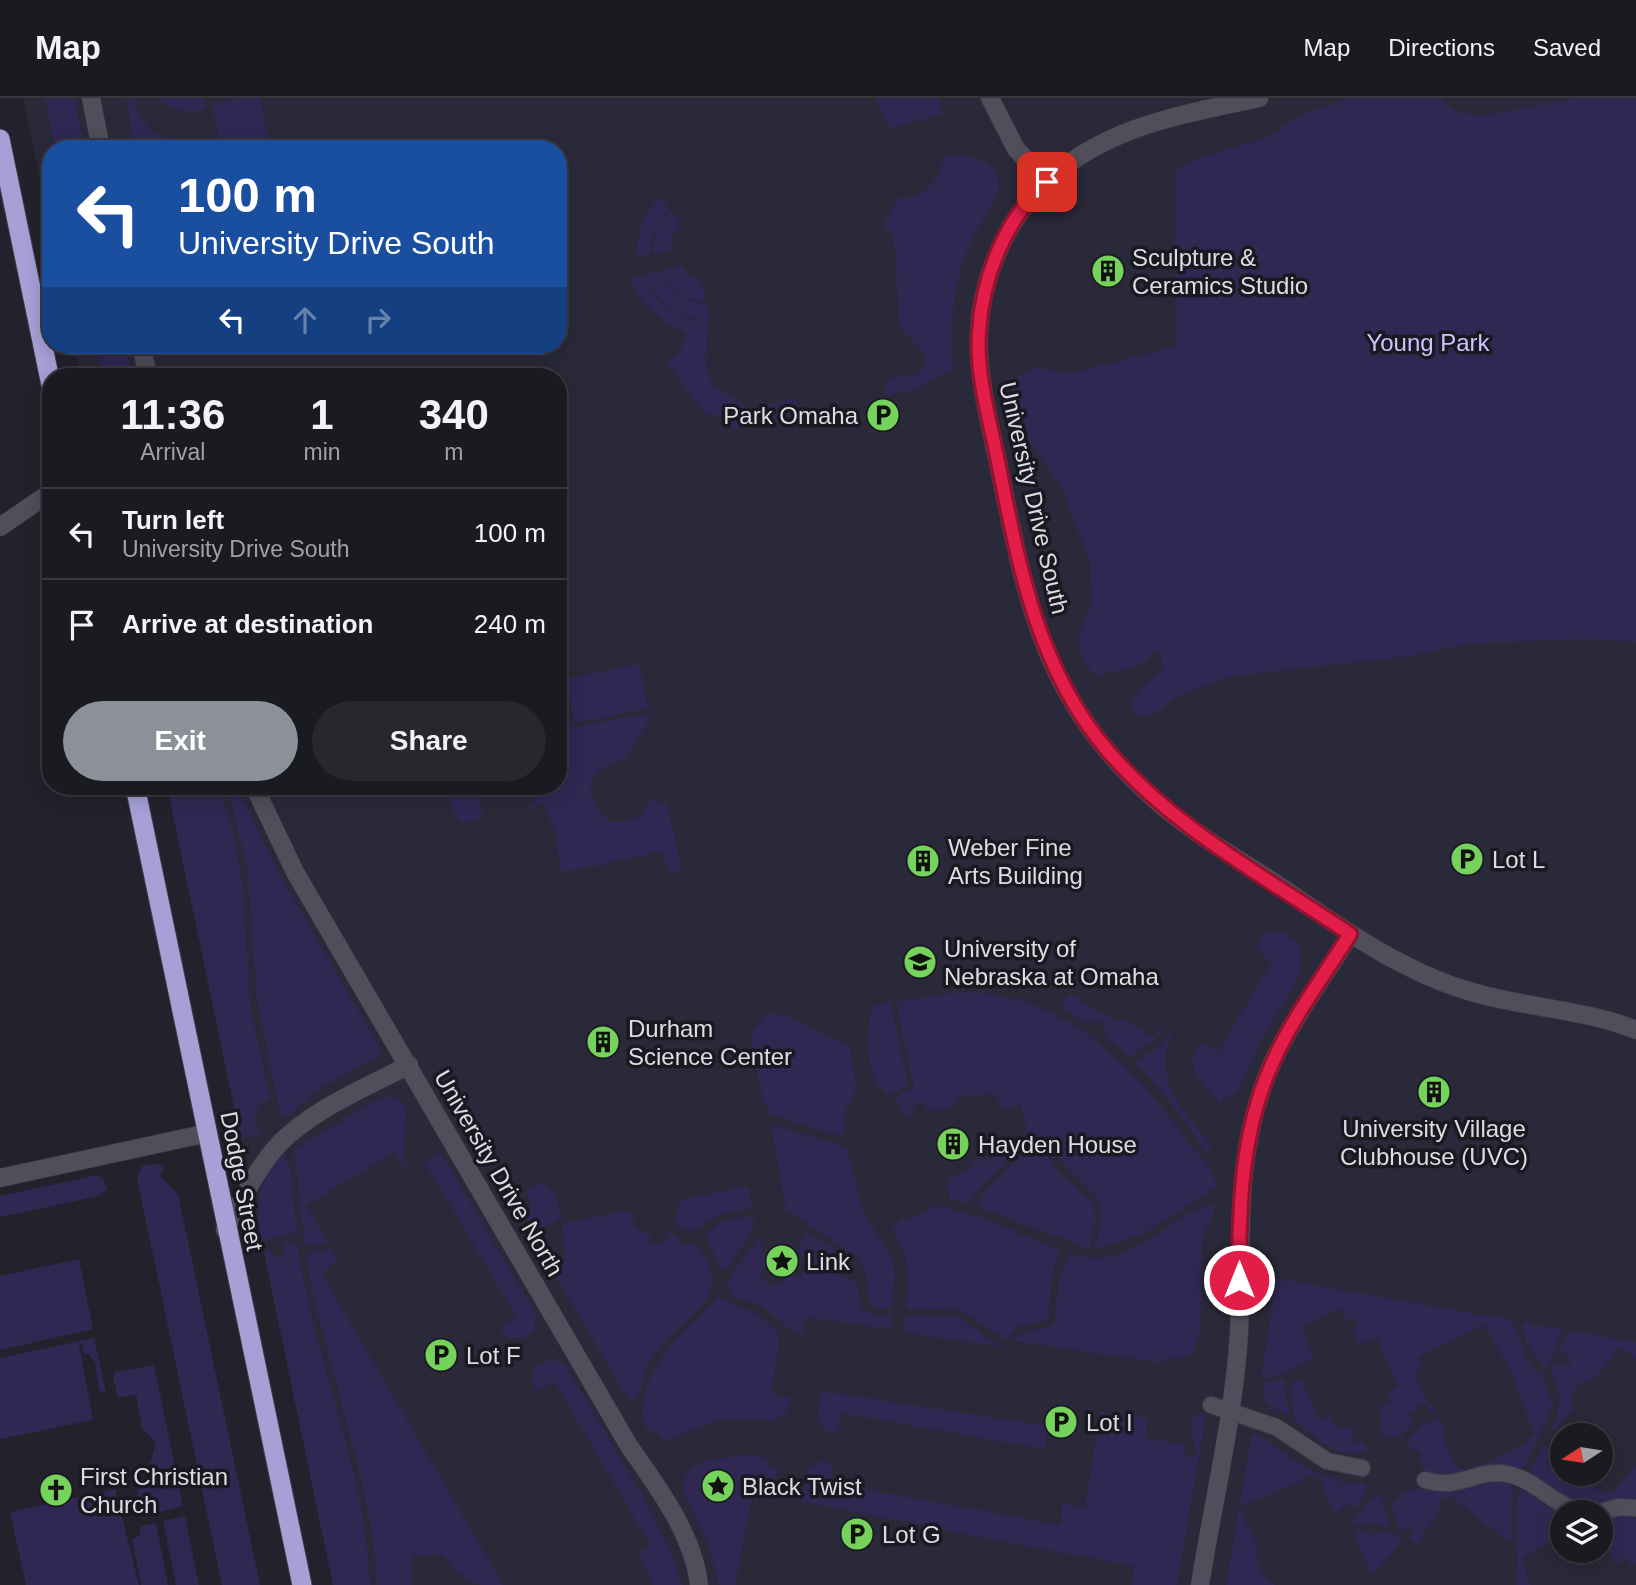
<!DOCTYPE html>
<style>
body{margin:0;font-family:Arial,sans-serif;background:#27272e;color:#f1f3f6;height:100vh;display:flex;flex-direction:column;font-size:26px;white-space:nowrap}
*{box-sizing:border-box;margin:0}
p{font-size:23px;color:#9fa1a5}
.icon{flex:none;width:38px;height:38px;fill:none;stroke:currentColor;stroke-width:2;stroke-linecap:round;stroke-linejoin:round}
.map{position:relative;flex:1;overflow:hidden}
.details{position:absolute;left:42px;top:270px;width:525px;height:427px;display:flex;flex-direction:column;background:#1a1a21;border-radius:28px;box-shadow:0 4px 18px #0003,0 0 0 2px #38383f}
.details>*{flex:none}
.guide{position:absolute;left:42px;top:42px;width:525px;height:214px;border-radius:28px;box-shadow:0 4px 18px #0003,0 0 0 2px #38383f;background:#1a4fa0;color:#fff;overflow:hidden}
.needle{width:46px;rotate:258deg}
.controls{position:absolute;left:1550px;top:1325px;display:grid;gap:14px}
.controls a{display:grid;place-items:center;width:63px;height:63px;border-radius:50%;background:#1a1a21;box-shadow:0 4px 18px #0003,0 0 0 2px #38383f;font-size:35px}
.pin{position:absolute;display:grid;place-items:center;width:60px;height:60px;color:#fff;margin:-30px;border-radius:14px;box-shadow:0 4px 10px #0006}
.me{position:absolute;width:77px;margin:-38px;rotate:0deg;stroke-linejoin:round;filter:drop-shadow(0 0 5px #0008)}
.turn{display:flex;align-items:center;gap:24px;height:147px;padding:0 21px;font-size:32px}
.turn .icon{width:91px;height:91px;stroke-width:2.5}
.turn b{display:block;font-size:49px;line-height:60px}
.lanes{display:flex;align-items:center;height:66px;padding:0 21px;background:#0003;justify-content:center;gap:35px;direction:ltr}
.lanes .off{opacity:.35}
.eta{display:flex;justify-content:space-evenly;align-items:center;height:119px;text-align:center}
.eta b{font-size:42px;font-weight:700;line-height:49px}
.button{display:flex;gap:14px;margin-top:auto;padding:14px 21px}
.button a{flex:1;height:80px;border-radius:42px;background:#8c9099;color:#fff;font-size:28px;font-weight:700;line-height:80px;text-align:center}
.button a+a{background:#27272e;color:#f1f3f6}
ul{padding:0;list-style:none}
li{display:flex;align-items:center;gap:21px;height:91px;padding:0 21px;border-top:2px solid #38383f}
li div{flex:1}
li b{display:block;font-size:26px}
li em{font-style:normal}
header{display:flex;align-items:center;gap:42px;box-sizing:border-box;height:98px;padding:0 35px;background:#1a1a21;border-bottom:2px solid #38383f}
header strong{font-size:33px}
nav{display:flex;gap:38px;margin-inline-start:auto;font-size:24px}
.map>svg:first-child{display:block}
</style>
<header>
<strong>Map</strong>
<nav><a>Map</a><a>Directions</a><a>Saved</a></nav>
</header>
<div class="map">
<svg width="1636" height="1487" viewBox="0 0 1636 1487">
<rect width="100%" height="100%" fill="#23222c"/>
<path fill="#2a2939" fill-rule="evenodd" d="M23,0H1582L1182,81L1636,493V1487H333L167,688H558V278H81L74,247H558V51H51V134ZM1563,1337H1601V1376H1563ZM1563,1414H1601V1452H1563Z"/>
<g fill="#302853">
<polygon points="45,0 74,0 85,51 55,51"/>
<path d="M127,0H134C142,38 168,45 203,41L205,51H138L133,47Z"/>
<path d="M158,0H204L207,11C187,16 174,14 158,0Z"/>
<polygon points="243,0 260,0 268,39 221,49 212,6"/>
<polygon points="877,0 938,0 944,16 891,30 875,3"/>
<polygon points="1350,0 1440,0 1456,14 1485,17 1580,0 1636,0 1636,544 1589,541 1473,545 1409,558 1235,578 1179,597 1154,616 1139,620 1131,607 1139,593 1163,571 1159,550 1138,569 1095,578 1080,558 1079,536 1091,507 1090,465 1062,390 1021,332 1012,304 1013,282 1033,269 1070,276 1176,248 1175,72 1195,61 1267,40 1298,18"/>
<path d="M951,56C969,59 995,61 999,83C1002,99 981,122 974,137C953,179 950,223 953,269L916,292L885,298L884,290L890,280L917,277L927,263L923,254L899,228L895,148L891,136L883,127L898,100C927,100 938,82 945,58Z"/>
<polygon points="660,98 669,111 653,134 650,156 636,159 641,125"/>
<polygon points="670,112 681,126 673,136 670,153 652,156 656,132"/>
<path d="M681,168L688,177L702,184L706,204C687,203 669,191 662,173Z"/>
<path d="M660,173C669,192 686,205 707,206L710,222C680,222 656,204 644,177Z"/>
<path d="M643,177C655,206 677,221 708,224L705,264L712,286L749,310L794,301L804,313L733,331L722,318L705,316L667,264L681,251L687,234C660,225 641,206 630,180Z"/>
<polygon points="96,247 126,247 132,278 103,278"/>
<polygon points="639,566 648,611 574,625 565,581"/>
<path d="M558,582L568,625L573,629L649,615L650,621L623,663C583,666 580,709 615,725L641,718L652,701L667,706L681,768L676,774L671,775L661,756L656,755L561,775L556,737L544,704L530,711L529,705L535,703L534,698L547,695L546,688H558Z"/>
<path d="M167,688H219L236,745L243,793L250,907L270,1001C255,1008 253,1014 256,1029L262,1035L241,1041Z"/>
<polygon points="227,688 237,688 280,778 381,952 378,957 313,995 285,1021 280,1016 257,903 247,769"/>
<path d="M442,688H478L482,719C455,736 452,705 442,688Z"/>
<path d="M1264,834H1281L1299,844C1309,881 1281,906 1264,936C1254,956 1245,976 1237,996L1224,999L1220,1007L1195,975L1192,959L1200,946L1218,954L1272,864L1256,852Z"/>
<path d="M956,894C1059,892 1128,962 1185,1040C1194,1053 1214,1072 1217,1088L1140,1138L1095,1151L1102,1115L1095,1098L1052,1053L1039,1046H1028L1021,1036L1027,1034L1021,1007L1002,1011L996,996L962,998C953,1012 941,1014 925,1012L927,1008L919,1002L907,1020L894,1000L914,989L896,904Z"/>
<path d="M1069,896L1117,924L1120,919L1155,940L1166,925C1158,949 1144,942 1131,959L1105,938L1106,932L1102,924L1095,922L1089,926L1061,910Z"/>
<path d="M891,905L908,987L890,997C863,981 866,937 872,909Z"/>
<path d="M768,915C800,915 819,942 849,945L856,986L855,995L845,1013L844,1039L769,1016L767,1008H764L750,937Z"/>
<path d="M1173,930C1152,986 1180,1004 1211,1048L1207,1055L1163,994L1135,964L1162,947Z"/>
<polygon points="388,998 399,1001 406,1009 404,1069 394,1054 306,1107 327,1144 305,1149 294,1052 370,1005"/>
<polygon points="771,1026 847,1050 863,1113 892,1160 895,1175 892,1210 877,1210 869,1205 865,1173 857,1158 786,1111"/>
<path d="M1009,1038L1013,1046C1008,1073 980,1081 970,1106L951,1102L947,1088L950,1080L974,1068L973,1064L999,1058L995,1040Z"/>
<polygon points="1028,1051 1038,1052 1049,1059 1056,1072 1092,1104 1096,1118 1089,1151 976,1108 985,1093"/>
<path d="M284,1053L292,1080L296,1133L292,1136L264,1142L266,1153H270L272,1160L284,1157L282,1143L297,1144C313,1260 365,1369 370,1487H333L258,1125C256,1095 266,1075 284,1053Z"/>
<polygon points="441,1055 536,1217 534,1231 524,1240 510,1241 501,1234 502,1228 516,1218 424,1063"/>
<polygon points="156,1066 164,1068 160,1078 178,1096 260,1487 222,1487 137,1080 142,1068"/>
<polygon points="98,1077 104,1082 107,1091 99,1098 0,1119 0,1098"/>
<path d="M544,1085L557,1098L560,1120C551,1129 542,1128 531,1135L527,1122L530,1104L525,1091Z"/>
<path d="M737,1090H748L752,1110C741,1113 728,1114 718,1118C701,1126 692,1144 675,1123L680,1102Z"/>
<path d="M933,1107L980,1119L1059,1152L1052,1179L1048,1222L1017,1229L1006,1242L959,1212L906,1211C908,1176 911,1162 892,1132L903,1121L924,1116Z"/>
<path d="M1215,1107C1215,1121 1204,1130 1202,1142C1200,1169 1207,1241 1190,1259L1163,1261V1265L1015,1243C1023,1229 1041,1234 1054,1226L1059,1180L1070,1155C1133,1179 1168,1111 1215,1107Z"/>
<path d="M630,1112L636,1130L651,1138L650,1147L657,1144L666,1146L667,1136H675L683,1148H689L692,1144C703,1152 708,1161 711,1175C719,1210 672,1229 654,1255C643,1270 644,1291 633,1305L626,1298L540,1151L561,1160L565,1158L562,1126Z"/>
<polygon points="747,1118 754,1120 754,1129 726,1172 722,1172 705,1137 720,1125"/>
<polygon points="805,1134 835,1152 829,1161 844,1179 857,1185 861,1210 873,1217 892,1218 891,1231 805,1219 803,1236 786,1228 762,1208 733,1198 726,1185 758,1140 763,1139 760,1147 769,1165 761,1174 761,1181 773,1189 787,1179 802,1177 806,1166 797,1154"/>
<path d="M331,1150L338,1163L321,1175L503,1487H480L469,1482L458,1475L442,1457H412V1487H377C371,1373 324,1268 306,1157Z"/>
<polygon points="79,1161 93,1231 0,1252 0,1178"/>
<path d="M1274,1180L1511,1222L1531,1268L1544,1280L1553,1309L1525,1367L1517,1372L1460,1379L1427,1376L1420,1363L1423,1361L1420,1353L1416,1354L1406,1345L1420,1328L1439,1320L1444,1331L1440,1333L1456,1369L1467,1373L1528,1345L1527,1342L1535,1338L1512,1276L1485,1227L1418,1259L1422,1270L1414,1275L1428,1307L1432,1306L1435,1313L1430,1314L1426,1305L1407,1315L1412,1325L1401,1339H1383L1380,1333L1381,1312L1378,1310L1392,1304L1387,1293L1397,1288L1377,1239L1358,1247L1352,1234L1358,1232L1354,1221L1347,1223L1342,1211L1301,1228L1314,1259L1286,1275L1262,1281C1264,1245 1274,1217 1274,1180Z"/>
<path d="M718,1199L757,1216L778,1234L779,1247L771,1295L789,1300L790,1306L784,1317L776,1322H720L663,1343L662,1337L647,1331C641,1322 641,1310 644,1299C656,1250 687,1235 718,1199Z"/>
<polygon points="904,1217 958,1219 1001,1249 908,1235 904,1231"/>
<path d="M1523,1224L1562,1231L1549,1269L1545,1270C1534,1256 1522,1243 1523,1224Z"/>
<path d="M1569,1233L1636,1244V1261L1621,1250L1618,1251L1596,1280C1579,1282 1567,1292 1573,1311L1549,1338C1555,1325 1562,1309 1558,1294C1555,1283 1550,1279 1553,1267L1559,1265L1565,1270L1571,1265L1569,1258L1559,1253Z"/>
<polygon points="94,1240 106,1295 99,1293 95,1264 88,1255 84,1256 82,1246 79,1247 93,1322 0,1341 0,1260"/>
<path d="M557,1262L566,1268L647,1406L656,1422L655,1429L658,1428L670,1451L682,1487H653L639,1455L651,1448L556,1286L553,1284L537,1293C523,1277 539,1261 557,1262Z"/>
<polygon points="154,1267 183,1408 146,1417 141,1414 137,1392 155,1388 150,1365 156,1345 142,1330 136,1296 118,1300 113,1279 116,1274"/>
<path d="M1284,1281L1289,1319C1272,1310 1262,1306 1263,1285Z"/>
<path d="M1301,1281L1319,1322L1329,1317L1334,1329L1350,1328L1354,1336L1351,1345L1363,1343L1368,1352C1343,1366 1312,1337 1294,1322L1291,1285Z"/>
<polygon points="821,1293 1048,1328 1045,1351 842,1315 837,1333 828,1334 817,1322"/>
<polygon points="1100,1314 1147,1320 1145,1340 1185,1346 1183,1358 1187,1360 1197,1357 1191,1334 1193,1319 1199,1315 1206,1316 1177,1487 1131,1487 1135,1469 801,1403 809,1370 824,1362 832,1367 830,1385 1060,1427 1063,1406 1085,1410"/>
<polygon points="1252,1337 1262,1339 1313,1374 1341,1383 1340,1387 1344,1384 1362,1385 1366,1388 1365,1396 1355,1411 1349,1405 1335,1416 1320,1381 1308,1375 1304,1382 1239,1409 1257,1449 1257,1465 1268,1483 1275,1487 1226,1487"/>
<path d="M1544,1347L1563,1364V1376H1577L1602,1395L1614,1394L1636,1367V1404C1581,1411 1578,1410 1532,1379L1531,1370Z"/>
<polygon points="754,1356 766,1360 771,1370 778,1369 775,1381 756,1378 735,1487 719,1487 707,1444 683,1394 683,1383 691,1371 708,1362"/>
<path d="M1491,1381L1511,1382C1515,1395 1509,1427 1512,1446L1451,1398L1439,1403V1414L1421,1437L1423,1440L1418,1447L1409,1440L1414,1434L1412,1427L1400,1432L1392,1407C1410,1382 1434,1394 1459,1391C1470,1390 1480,1384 1491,1381Z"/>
<path d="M1526,1389L1563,1414V1438L1522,1459L1530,1487H1516C1520,1455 1513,1424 1519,1393Z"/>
<polygon points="115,1391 139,1487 26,1487 10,1414"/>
<polygon points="1381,1399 1390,1428 1382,1429 1377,1425 1354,1428 1353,1424 1372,1400"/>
<polygon points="1615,1416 1636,1416 1636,1464 1632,1469 1627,1460 1616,1467 1601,1437 1601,1421"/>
<polygon points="185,1418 199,1487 176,1487 163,1423"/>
<polygon points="156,1425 168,1487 141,1487 132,1441 139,1438 141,1428"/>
<polygon points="1356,1433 1370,1433 1371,1439 1382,1433 1393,1434 1401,1444 1375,1475 1371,1475 1354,1439 1358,1437"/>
</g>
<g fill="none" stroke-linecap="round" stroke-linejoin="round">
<defs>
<g id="pedestrian">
<polyline points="1211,1307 1276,1329 1327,1363 1362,1370"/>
<path d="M1425,1382C1459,1393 1478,1370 1507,1376C1535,1381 1552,1406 1580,1414"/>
<polyline points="1601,1414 1619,1409 1636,1410"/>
</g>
<g id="minor">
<polyline points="91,0 101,51"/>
<polyline points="990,0 1016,51 1047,84"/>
<path d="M1259,0C1180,17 1100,29 1040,90C1004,127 981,183 979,235C977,278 989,322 998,365C1013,436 1025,509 1057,575C1081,625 1118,670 1160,706C1195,736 1236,760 1275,785C1337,827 1399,873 1472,894C1526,910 1584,911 1636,932"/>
<polyline points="141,247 148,278"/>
<polyline points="0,429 51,394"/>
<path d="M254,688L295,774L629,1348C657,1388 694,1437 699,1487"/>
<polyline points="0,1080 208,1035"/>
<path d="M225,1132C242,1103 257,1069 280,1045C315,1010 365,990 409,967"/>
<path d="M1200,1487C1213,1404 1234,1319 1239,1235C1243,1149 1233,1072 1263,988C1282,934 1320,885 1350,837"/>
</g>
<g id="trunk">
<polyline points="0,41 51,287"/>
<polyline points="135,688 302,1487"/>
</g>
</defs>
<use href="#pedestrian" stroke="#3e3d46" stroke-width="18"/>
<use href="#minor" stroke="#3e3d46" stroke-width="19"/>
<use href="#trunk" stroke="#3e3d46" stroke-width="21"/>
<use href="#pedestrian" stroke="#4f4e5a" stroke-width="16"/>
<use href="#minor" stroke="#4f4e5a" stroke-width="18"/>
<use href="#trunk" stroke="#a6a0d7" stroke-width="19"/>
</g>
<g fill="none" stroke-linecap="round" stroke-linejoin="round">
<defs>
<path id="route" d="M1047,84C1005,120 982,181 979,234C976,276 989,319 997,359C1018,463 1036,569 1107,652C1173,730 1267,780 1350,836C1324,878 1292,920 1272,966C1241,1034 1239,1109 1239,1182"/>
</defs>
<use href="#route" stroke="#92132f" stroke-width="18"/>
<use href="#route" stroke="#e11d48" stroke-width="12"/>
</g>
<defs>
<symbol id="building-disc" viewBox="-11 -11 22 22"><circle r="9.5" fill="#75d25b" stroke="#1a1922"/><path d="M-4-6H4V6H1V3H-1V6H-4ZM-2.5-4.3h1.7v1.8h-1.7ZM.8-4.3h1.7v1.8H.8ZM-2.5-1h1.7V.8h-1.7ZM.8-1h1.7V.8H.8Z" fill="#111"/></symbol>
<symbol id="parking-disc" viewBox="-11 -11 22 22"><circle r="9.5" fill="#75d25b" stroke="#1a1922"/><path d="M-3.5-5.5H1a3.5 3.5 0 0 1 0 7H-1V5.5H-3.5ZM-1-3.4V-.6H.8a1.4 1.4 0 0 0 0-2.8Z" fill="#111"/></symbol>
<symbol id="university-disc" viewBox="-11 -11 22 22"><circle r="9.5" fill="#75d25b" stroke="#1a1922"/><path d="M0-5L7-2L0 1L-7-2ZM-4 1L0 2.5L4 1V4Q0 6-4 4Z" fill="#111"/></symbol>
<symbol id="sight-disc" viewBox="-11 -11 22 22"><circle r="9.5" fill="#75d25b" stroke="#1a1922"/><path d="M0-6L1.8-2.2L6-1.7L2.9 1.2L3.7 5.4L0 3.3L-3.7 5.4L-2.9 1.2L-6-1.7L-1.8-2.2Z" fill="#111"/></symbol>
<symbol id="church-disc" viewBox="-11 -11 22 22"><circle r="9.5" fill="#75d25b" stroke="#1a1922"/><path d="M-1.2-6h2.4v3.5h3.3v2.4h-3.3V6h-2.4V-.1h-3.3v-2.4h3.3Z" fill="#111"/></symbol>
</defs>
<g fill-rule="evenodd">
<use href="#building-disc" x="1089" y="154" width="38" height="38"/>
<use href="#parking-disc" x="864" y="298" width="38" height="38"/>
<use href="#parking-disc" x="1448" y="742" width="38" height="38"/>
<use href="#building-disc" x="904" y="744" width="38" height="38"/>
<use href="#university-disc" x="901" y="845" width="38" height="38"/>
<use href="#building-disc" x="584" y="925" width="38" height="38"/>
<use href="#building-disc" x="1415" y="975" width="38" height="38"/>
<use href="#building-disc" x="934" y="1027" width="38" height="38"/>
<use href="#sight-disc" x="763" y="1144" width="38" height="38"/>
<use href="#parking-disc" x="422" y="1238" width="38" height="38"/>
<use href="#parking-disc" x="1042" y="1305" width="38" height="38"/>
<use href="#sight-disc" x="699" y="1369" width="38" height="38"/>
<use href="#church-disc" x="37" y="1373" width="38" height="38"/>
<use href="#parking-disc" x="838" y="1417" width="38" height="38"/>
</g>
<g text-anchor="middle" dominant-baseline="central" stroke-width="7" stroke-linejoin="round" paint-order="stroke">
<g font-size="24" fill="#dcdce3" stroke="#1a1922" text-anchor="start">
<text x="1132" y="159">Sculpture &amp;<tspan x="1132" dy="28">Ceramics Studio</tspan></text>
<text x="858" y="317" text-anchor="end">Park Omaha</text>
<text x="948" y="749">Weber Fine<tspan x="948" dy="28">Arts Building</tspan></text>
<text x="1492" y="761">Lot L</text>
<text x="944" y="850">University of<tspan x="944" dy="28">Nebraska at Omaha</tspan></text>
<text x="628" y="930">Durham<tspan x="628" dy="28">Science Center</tspan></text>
<text x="1434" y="1030" text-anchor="middle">University Village<tspan x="1434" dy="28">Clubhouse (UVC)</tspan></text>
<text x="978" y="1046">Hayden House</text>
<text x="806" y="1163">Link</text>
<text x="466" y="1257">Lot F</text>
<text x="1086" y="1324">Lot I</text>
<text x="80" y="1378">First Christian<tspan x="80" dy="28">Church</tspan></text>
<text x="742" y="1388">Black Twist</text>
<text x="882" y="1436">Lot G</text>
</g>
<g font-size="24" fill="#cbc4ff" stroke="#1a1922">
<text x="1428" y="244">Young Park</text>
</g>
<g font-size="24" fill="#dcdce3" stroke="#1a1922">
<text transform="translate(1034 400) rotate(77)">University Drive South</text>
<text transform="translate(499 1075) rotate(60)">University Drive North</text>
<text transform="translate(242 1083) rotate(79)">Dodge Street</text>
</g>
</g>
</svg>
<div class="controls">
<a><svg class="needle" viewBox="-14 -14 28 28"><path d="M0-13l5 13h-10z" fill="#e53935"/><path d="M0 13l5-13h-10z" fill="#9fa1a5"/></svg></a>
<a><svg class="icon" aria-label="layers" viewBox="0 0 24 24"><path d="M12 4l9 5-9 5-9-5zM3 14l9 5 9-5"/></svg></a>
</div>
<div class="pin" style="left:1047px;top:84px;background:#d93025"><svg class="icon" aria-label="arrive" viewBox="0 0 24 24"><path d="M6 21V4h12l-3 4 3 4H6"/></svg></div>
<svg class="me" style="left:1239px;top:1182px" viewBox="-20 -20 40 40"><circle r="17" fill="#e11d48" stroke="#fff" stroke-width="3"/><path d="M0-11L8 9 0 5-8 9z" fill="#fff"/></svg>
<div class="guide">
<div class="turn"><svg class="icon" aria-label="left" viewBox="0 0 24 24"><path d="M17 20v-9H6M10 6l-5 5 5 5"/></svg><div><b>100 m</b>University Drive South</div></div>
<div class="lanes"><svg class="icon" aria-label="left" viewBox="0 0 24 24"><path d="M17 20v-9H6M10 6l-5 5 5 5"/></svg><svg class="icon off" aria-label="ahead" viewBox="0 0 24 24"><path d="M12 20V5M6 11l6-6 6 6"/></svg><svg class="icon off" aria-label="right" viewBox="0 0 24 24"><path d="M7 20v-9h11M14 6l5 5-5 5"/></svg></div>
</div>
<section class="details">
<div class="eta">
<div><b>11:36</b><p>Arrival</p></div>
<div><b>1</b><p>min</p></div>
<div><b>340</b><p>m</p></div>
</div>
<ul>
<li><svg class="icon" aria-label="left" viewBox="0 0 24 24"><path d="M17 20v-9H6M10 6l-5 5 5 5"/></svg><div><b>Turn left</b><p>University Drive South</p></div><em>100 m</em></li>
<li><svg class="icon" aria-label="arrive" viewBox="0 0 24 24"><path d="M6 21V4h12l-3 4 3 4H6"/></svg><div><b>Arrive at destination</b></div><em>240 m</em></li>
</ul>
<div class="button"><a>Exit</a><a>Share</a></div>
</section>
</div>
